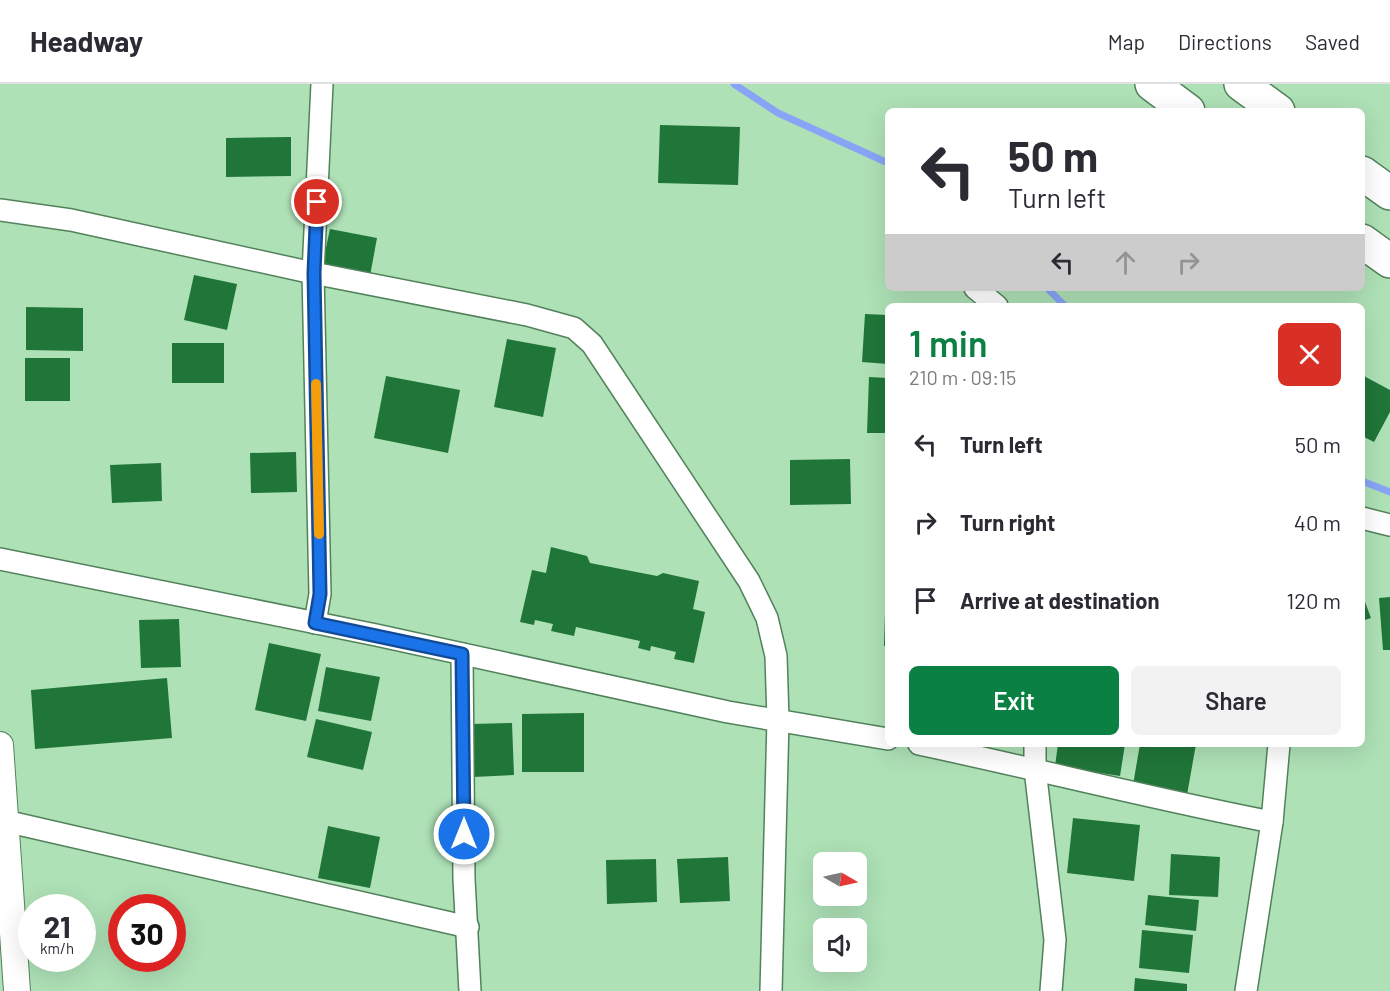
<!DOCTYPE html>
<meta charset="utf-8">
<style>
body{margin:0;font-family:Barlow,sans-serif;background:#f2f2f3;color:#2b2b33;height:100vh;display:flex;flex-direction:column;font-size:22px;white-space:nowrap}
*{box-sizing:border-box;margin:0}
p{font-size:20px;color:#7c7c81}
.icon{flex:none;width:33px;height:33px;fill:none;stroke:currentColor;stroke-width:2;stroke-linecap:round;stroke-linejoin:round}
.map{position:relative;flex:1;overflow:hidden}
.side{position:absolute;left:885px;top:219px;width:480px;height:444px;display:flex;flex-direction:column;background:#fff;border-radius:9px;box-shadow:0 6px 24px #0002}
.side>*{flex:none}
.top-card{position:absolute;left:885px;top:24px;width:480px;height:183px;border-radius:9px;box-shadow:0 6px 24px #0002;background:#fff;color:#2b2b33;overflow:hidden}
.needle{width:39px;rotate:99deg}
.fabs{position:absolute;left:813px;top:768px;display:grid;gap:12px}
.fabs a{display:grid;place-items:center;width:54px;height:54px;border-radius:9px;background:#fff;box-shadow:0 6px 24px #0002;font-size:30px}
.speed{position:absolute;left:18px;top:810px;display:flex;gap:12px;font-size:30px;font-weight:700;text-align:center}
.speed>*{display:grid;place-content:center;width:78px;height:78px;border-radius:50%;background:#fff;box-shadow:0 6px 24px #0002;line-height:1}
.speed small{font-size:15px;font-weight:400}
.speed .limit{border:9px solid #d22;background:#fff;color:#111}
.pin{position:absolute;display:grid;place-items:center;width:51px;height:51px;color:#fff;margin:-26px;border:3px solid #fff;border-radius:50%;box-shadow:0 2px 6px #0007}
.me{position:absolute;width:66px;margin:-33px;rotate:0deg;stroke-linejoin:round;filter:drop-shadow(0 0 4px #0008)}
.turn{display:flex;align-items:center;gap:21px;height:126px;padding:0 24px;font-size:27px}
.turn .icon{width:78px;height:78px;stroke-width:2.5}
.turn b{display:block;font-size:42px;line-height:51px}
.lanes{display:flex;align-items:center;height:57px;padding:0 24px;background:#0003;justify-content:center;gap:30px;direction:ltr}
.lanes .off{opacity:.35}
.round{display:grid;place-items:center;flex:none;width:63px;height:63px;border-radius:9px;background:#f2f2f3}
.headline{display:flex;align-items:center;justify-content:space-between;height:102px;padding:0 24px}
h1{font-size:36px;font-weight:600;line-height:45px;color:#0b8043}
.action{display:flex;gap:12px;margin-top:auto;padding:12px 24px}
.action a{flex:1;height:69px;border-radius:9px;background:#0b8043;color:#fff;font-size:24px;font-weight:600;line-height:69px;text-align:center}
.action a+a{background:#f2f2f3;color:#2b2b33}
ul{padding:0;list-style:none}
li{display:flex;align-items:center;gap:18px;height:78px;padding:0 24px}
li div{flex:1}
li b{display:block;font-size:22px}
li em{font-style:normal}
header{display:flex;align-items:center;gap:36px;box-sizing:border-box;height:84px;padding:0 30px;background:#fff;border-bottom:2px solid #e1e1e2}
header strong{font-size:28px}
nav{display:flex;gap:33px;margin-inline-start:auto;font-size:21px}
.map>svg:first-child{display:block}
</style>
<header>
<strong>Headway</strong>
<nav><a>Map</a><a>Directions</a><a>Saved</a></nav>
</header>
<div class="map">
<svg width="1390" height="907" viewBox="0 0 1390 907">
<rect width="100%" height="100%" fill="#aee1b6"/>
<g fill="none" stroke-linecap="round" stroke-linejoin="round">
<g stroke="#88a4f6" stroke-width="7">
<polyline points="734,0 778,29 888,79"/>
<polyline points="1047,204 1065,222"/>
<polyline points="1362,397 1390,408"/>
</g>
</g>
<g fill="#207639">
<polygon points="660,41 740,43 738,101 658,99"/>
<polygon points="291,53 291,92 226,93 226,54"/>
<polygon points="330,145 377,154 370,192 322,182"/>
<polygon points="194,191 237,200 227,246 184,236"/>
<polygon points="26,223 83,224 83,267 26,266"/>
<polygon points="865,230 888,231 888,280 862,278"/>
<polygon points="507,255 556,264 543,333 494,323"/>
<rect x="172" y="259" width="52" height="40"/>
<rect x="25" y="274" width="45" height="43"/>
<polygon points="1362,291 1390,306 1390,328 1374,358 1362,352"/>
<polygon points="386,292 460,306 448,369 374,354"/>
<polygon points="869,293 888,294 888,349 867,349"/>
<polygon points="296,368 297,408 251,409 250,369"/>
<polygon points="850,375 851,420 790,421 790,376"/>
<polygon points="161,379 162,417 112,419 110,381"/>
<polygon points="551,463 587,472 590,479 657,492 663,489 699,497 693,525 705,528 694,579 674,575 676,568 651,562 650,567 638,564 640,557 576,543 574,552 551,547 553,540 535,536 534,541 520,538 532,486 546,489"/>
<polygon points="886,495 888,495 888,562 884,562"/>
<polygon points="1362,510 1371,534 1362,537"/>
<polygon points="1390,513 1390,566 1383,566 1379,514"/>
<polygon points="179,535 181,583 141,584 139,536"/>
<polygon points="269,559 321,570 306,637 255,626"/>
<polygon points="326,583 380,593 371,637 318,627"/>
<polygon points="167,594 172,654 35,665 31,606"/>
<polygon points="584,629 584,688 522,688 522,630"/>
<polygon points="316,635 372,648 363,686 307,673"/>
<polygon points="512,639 514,691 473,693 471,640"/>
<polygon points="1058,660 1125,660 1120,692 1055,682"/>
<polygon points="1140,660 1196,660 1187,711 1133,701"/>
<polygon points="1073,734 1140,741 1134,797 1067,789"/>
<polygon points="328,742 380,753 370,804 318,794"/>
<polygon points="1171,770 1220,773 1218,813 1169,811"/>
<polygon points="728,773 730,817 680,819 677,775"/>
<polygon points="656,775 657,818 607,820 606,776"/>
<polygon points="1148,811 1199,816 1196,847 1145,841"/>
<polygon points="1142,846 1193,851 1189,889 1139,884"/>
<polygon points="1135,894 1187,900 1187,907 1134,907"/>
</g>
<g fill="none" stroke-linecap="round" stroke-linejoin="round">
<defs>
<g id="minor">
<polyline points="0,126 71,136 313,189 527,231 574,244 592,260 749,497 767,534 776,572 778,636 771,907"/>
<polyline points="975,204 997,222"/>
<polyline points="1362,434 1390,441"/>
<polyline points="0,475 376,551 728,628 888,655"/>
<polyline points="315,539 320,510 313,189 322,0"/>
<polyline points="462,570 464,795 470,907"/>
<path d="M919,660C1037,685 1153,715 1272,738"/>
<polyline points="1035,660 1035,685 1055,856 1051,907"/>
<polyline points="5,737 468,843"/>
<polyline points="1246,907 1272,738 1279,660"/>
</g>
<polyline id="tertiary" points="0,661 17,907"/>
<g id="trunk">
<polyline points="1152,0 1188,27"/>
<polyline points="1241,0 1278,27"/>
<polyline points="1362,89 1390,109"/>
<polyline points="1362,157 1390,177"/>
</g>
</defs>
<use href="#minor" stroke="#52825b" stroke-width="24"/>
<use href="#tertiary" stroke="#52825b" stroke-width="28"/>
<use href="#trunk" stroke="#52825b" stroke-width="36"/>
<use href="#minor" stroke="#fff" stroke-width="21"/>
<use href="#tertiary" stroke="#fff" stroke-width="26"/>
<use href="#trunk" stroke="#fff" stroke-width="33"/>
</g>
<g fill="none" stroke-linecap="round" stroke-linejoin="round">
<defs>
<polyline id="route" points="317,118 314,189 320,510 315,539 462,570 464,750"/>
</defs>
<use href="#route" stroke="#114b97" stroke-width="15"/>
<use href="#route" stroke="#1a73e8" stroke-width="10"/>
<polyline stroke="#f59e0b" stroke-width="10" points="316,300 319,450"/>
</g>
</svg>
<div class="fabs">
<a><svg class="needle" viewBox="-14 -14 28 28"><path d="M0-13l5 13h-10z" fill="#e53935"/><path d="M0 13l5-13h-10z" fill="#7c7c81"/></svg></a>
<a><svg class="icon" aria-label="sound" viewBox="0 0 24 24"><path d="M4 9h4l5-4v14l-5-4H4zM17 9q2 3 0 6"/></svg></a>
</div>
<div class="speed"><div>21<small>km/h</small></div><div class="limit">30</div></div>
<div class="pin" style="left:317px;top:118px;background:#d93025"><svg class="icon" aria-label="arrive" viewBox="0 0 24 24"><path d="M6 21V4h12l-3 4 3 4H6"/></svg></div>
<svg class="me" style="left:464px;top:750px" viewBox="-20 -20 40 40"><circle r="17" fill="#1a73e8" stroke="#fff" stroke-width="3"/><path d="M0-11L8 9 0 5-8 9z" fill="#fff"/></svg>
<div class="top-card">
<div class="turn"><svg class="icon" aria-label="left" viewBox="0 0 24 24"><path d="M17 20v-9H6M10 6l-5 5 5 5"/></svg><div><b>50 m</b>Turn left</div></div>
<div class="lanes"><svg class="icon" aria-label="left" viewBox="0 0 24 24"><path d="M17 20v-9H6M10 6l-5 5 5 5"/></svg><svg class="icon off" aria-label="ahead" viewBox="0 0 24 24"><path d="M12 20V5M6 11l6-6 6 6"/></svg><svg class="icon off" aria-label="right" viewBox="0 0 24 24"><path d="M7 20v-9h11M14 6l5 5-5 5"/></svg></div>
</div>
<section class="side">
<div class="headline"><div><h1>1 min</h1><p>210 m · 09:15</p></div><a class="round" style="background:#d93025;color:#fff"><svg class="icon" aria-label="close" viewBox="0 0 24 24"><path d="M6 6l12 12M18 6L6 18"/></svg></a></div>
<ul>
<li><svg class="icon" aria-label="left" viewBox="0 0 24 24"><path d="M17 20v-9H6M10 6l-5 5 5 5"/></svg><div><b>Turn left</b></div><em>50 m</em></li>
<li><svg class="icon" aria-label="right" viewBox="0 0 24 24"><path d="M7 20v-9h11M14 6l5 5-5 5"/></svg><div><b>Turn right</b></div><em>40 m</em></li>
<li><svg class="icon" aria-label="arrive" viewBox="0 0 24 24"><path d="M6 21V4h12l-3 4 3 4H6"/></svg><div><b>Arrive at destination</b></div><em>120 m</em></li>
</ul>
<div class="action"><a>Exit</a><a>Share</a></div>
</section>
</div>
